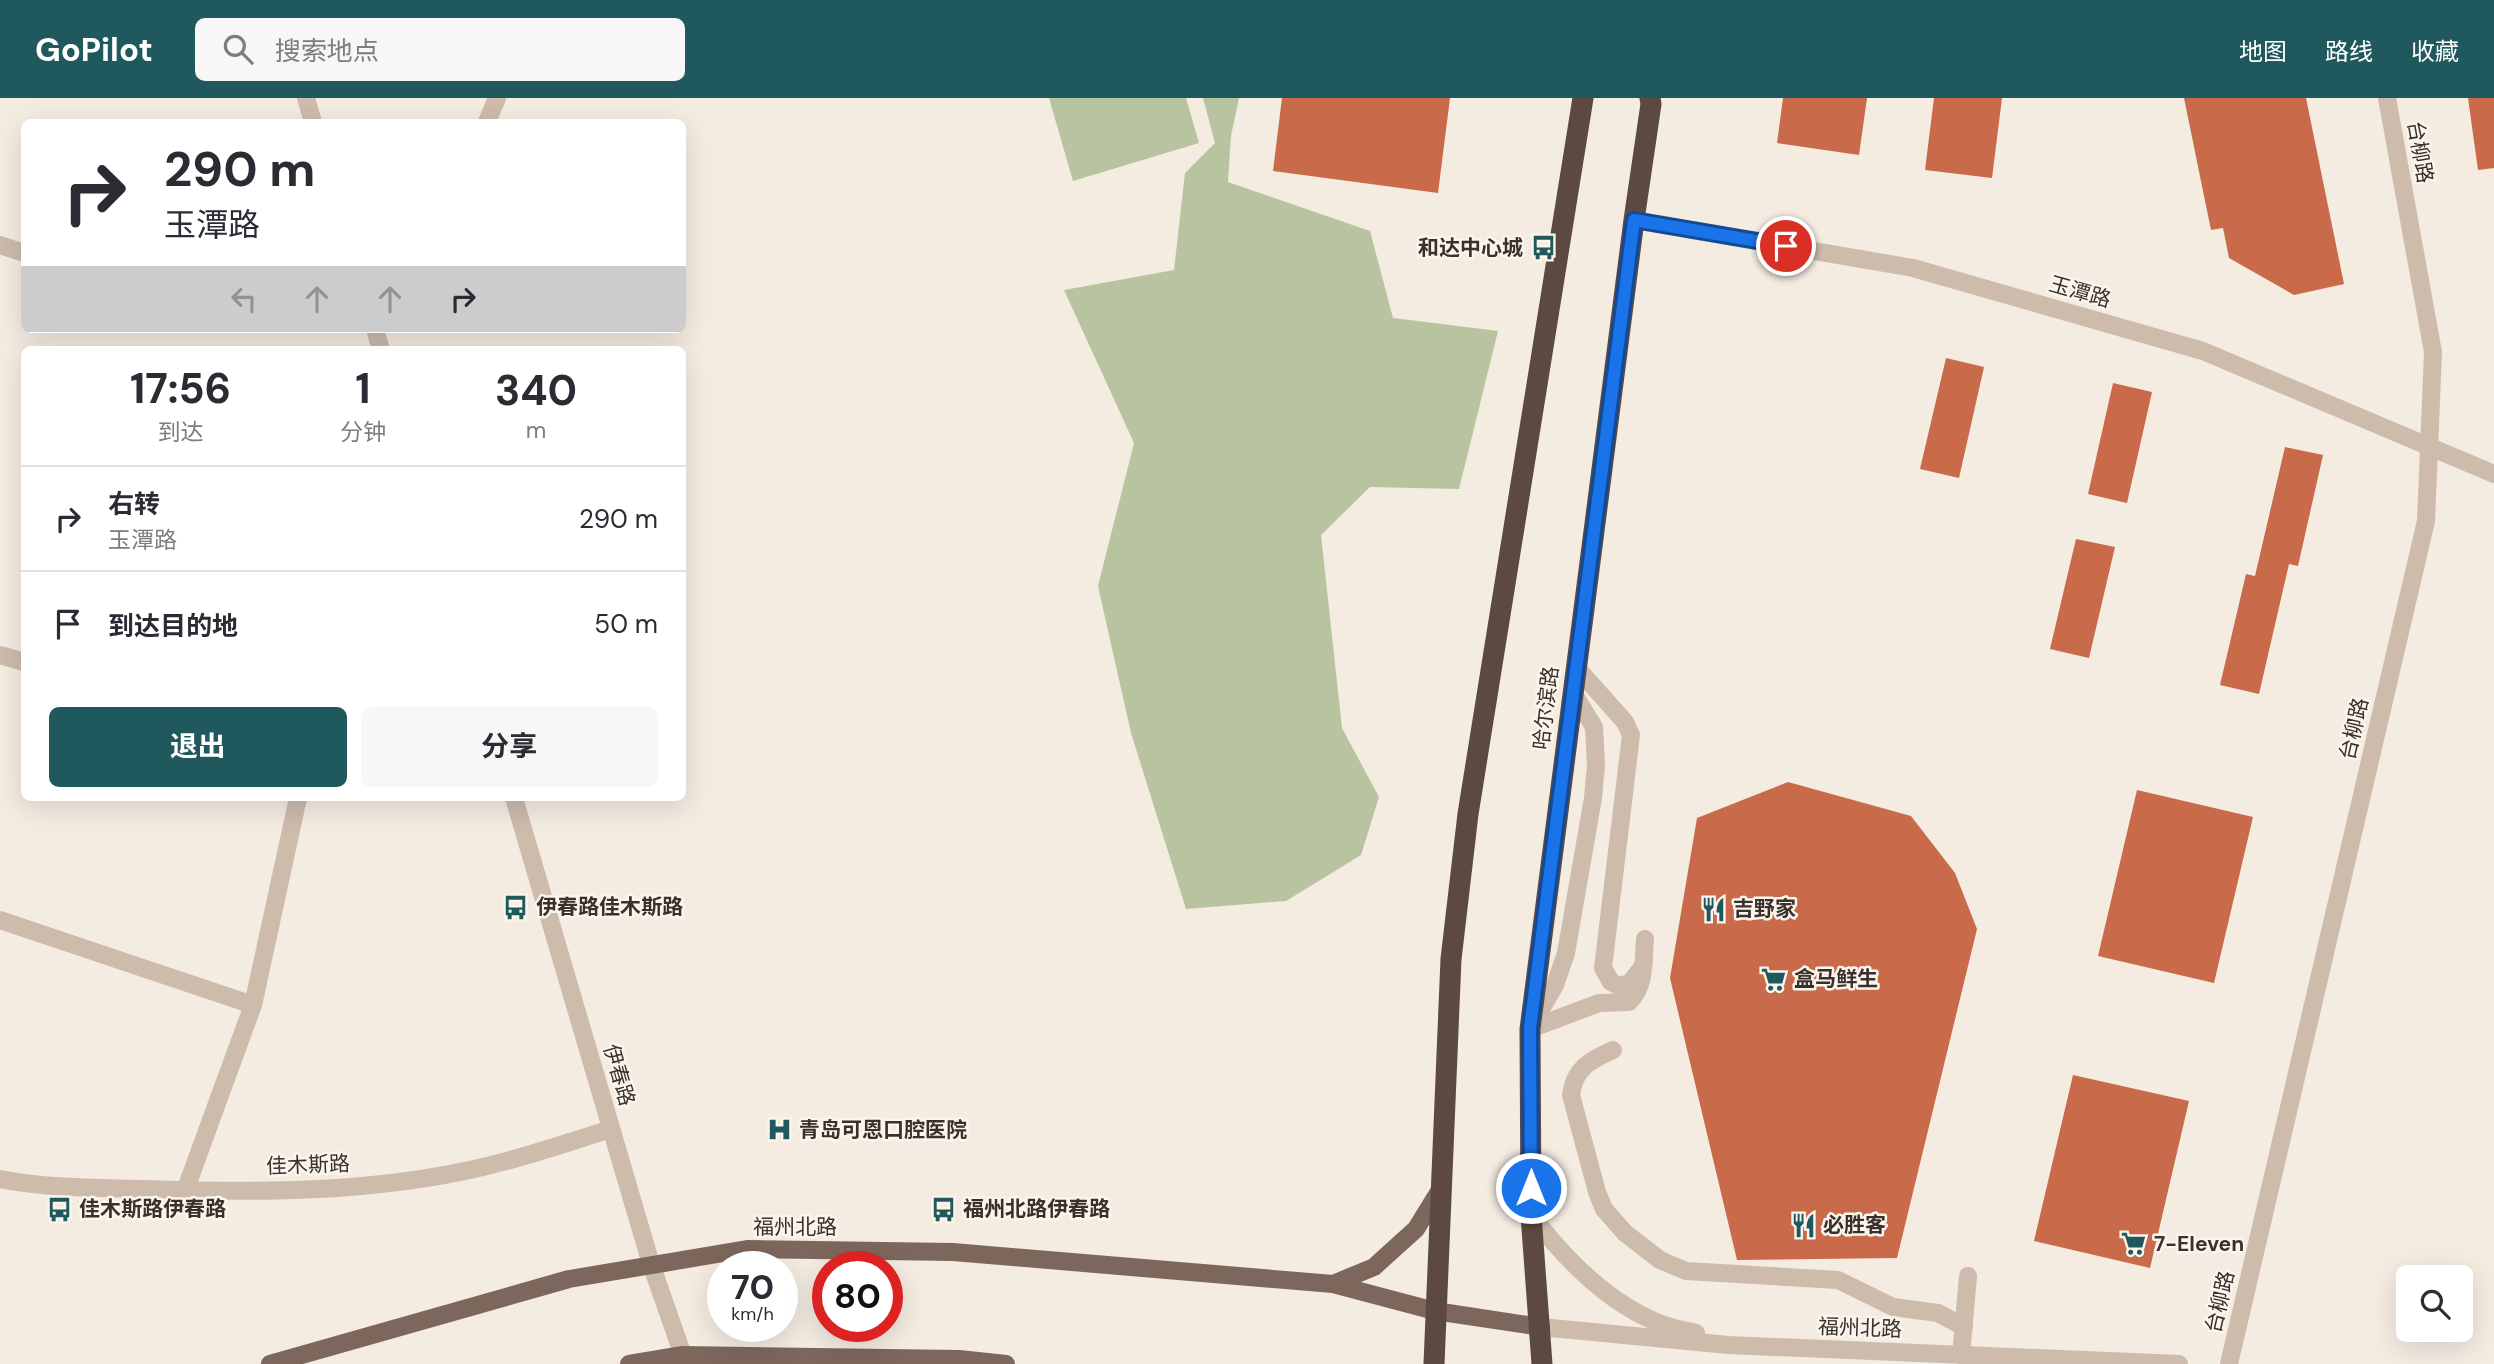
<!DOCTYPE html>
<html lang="zh">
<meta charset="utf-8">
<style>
body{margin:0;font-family:"DM Sans","Noto Sans SC",sans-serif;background:#f7f7f7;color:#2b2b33;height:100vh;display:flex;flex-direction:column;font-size:26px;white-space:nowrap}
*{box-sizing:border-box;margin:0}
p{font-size:23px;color:#7c7c81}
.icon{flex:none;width:38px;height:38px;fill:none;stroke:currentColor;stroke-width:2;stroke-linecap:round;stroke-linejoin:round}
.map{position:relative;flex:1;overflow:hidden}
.details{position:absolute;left:21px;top:248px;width:665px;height:455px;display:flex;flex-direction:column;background:#fff;border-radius:10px;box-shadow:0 7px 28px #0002}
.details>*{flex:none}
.guide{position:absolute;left:21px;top:21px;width:665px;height:214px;border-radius:10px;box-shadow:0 7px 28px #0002;background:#fff;color:#2b2b33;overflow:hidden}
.fabs{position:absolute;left:2396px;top:1167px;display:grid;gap:14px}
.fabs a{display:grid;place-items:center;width:77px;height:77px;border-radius:10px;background:#fff;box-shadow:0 7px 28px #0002;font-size:35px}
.speed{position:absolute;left:707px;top:1153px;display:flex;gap:14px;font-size:35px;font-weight:700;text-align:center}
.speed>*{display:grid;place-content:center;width:91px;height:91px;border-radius:50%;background:#fff;box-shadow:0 7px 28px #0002;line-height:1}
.speed small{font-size:18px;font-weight:400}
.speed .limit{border:10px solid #d22;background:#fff;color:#111}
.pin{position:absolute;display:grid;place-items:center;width:60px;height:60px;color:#fff;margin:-30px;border:4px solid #fff;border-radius:50%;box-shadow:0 2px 7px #0007}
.me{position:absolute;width:77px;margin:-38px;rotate:0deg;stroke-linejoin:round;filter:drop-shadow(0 0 5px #0008)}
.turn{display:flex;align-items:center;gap:24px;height:147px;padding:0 28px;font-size:32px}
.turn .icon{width:91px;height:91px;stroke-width:2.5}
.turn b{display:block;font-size:49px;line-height:60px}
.lanes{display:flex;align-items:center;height:66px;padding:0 28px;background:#0003;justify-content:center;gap:35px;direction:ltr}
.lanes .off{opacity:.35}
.eta{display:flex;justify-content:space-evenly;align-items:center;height:119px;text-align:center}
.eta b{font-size:42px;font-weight:700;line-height:49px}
.primary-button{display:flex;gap:14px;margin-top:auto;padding:14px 28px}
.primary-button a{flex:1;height:80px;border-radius:10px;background:#1f595e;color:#fff;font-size:28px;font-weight:700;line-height:80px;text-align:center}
.primary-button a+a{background:#f7f7f7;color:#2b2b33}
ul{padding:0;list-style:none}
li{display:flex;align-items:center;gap:21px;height:105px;padding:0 28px;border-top:2px solid #e1e1e2}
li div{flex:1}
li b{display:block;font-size:26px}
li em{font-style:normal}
header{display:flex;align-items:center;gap:42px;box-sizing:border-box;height:98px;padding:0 35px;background:#1f595e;color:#fff}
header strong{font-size:33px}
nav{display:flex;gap:38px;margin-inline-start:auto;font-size:24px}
.search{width:490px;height:63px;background:#f7f7f7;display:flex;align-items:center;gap:18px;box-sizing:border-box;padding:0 24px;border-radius:10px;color:#7c7c81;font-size:26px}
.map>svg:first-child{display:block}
</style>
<header>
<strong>GoPilot</strong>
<div class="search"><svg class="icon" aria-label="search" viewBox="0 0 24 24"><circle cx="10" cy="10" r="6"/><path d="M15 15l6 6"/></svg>搜索地点</div>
<nav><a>地图</a><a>路线</a><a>收藏</a></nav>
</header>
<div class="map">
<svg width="2494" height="1266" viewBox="0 0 2494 1266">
<rect width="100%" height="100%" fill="#f4ebe1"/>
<g fill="#b8c4a0">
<polygon points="1049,0 1186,0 1199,45 1073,83"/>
<polygon points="1203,0 1239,0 1231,38 1228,84 1370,133 1393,220 1498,233 1459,391 1370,389 1321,437 1342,630 1379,699 1361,757 1286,803 1186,811 1131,635 1098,488 1134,345 1064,192 1174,172 1185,75 1215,45"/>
</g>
<g fill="#c96a4a">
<polygon points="1282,0 1450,0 1438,95 1273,73"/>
<polygon points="1783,0 1867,0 1859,57 1777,45"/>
<polygon points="1934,0 2002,0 1992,80 1925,72"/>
<polygon points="2184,0 2306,0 2344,186 2294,197 2229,160 2223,130 2211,132"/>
<polygon points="2468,0 2494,0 2494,70 2478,72"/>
<polygon points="1946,260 1984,269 1959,380 1920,371"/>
<polygon points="2113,285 2152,294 2127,405 2088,396"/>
<polygon points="2285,349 2323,357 2298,468 2289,466 2259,596 2220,587 2246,476 2255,478"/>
<polygon points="2076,441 2115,449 2089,560 2050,551"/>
<polygon points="1788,684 1911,718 1955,775 1977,831 1897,1160 1737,1162 1670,880 1697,720"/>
<polygon points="2137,692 2253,719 2214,885 2098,858"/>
<polygon points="2073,977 2189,1003 2150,1170 2034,1143"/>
</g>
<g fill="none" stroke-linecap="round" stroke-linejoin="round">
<g stroke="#cdbbac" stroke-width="18">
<polyline points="306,0 313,24"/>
<polyline points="487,24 497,0"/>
<polyline points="1634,122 1913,170 2203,253 2494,376"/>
<polyline points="0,147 24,155"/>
<polyline points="375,231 381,252"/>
<polyline points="0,557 24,564"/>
<polyline points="1576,569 1625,624 1631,637 1603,870 1611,884 1619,888 1630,885 1643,868"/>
<polyline points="514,700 651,1166 686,1266"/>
<polyline points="0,822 253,907"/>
<polyline points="1532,927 1555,887 1566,855 1593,700 1596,667 1594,629 1573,595"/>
<path d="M1530,931L1599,905L1629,904C1646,887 1643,864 1645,841"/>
<path d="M1613,952C1590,962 1574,971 1571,997L1597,1094L1604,1111L1625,1135L1660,1162L1686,1173L1838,1182L1893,1209L1938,1215L1964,1229"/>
<path d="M0,1081C47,1090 95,1090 143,1091C256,1095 373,1095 483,1069C526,1059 569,1044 611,1031"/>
<polyline points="185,1093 253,907 298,700"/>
<path d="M1531,1117C1565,1160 1606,1204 1659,1225C1670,1230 1683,1232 1696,1235"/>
<polyline points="1541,1229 1728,1247 2179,1266"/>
<polyline points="1961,1257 1968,1178"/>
<polyline points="2229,1266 2426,423 2433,254 2387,0"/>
</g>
<g stroke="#7d675c" stroke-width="18">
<polyline points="1333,1186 1374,1169 1416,1131 1440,1092"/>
<polyline points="270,1266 569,1181 747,1151 953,1154 1333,1186 1435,1213 1541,1229"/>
<polyline points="629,1266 683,1257 959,1261 1006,1266"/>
</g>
<g stroke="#5c4a42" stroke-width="21">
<polyline points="1434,1266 1451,861 1468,716 1583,0"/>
<polyline points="1542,1266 1531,1117 1530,931 1634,122 1651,6 1650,0"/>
</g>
</g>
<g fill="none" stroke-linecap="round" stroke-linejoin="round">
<defs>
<polyline id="route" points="1531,1090 1530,930 1634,122 1786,148"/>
</defs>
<use href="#route" stroke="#114b97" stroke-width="18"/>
<use href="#route" stroke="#1a73e8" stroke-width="12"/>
</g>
<defs>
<symbol id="bus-bare" viewBox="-9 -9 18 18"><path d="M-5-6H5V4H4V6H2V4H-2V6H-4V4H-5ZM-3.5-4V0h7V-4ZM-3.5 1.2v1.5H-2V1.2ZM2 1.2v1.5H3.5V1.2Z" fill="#1f595e" stroke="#fbf5ee" stroke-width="2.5" paint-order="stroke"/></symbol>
<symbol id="restaurant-bare" viewBox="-9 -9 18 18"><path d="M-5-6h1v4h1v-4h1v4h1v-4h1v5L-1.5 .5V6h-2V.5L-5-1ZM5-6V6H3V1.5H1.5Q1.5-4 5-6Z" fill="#1f595e" stroke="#fbf5ee" stroke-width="2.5" paint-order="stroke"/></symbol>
<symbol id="supermarket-bare" viewBox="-9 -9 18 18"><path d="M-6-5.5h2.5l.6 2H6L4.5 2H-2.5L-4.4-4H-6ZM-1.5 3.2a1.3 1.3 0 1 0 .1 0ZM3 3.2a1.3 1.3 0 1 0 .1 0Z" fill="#1f595e" stroke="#fbf5ee" stroke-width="2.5" paint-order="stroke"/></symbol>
<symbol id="hospital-bare" viewBox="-9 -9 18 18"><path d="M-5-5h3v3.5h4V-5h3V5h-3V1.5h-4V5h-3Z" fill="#1f595e" stroke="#fbf5ee" stroke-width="2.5" paint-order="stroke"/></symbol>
</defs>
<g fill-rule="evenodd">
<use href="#bus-bare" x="1526" y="132" width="35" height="35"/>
<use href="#bus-bare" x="498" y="792" width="35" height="35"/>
<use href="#restaurant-bare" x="1696" y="794" width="35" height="35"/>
<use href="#supermarket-bare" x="1756" y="864" width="35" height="35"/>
<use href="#hospital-bare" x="762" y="1014" width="35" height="35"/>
<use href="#bus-bare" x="42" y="1094" width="35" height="35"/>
<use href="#bus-bare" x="926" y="1094" width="35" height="35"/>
<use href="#restaurant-bare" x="1786" y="1110" width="35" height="35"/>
<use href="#supermarket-bare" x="2116" y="1128" width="35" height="35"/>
</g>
<g text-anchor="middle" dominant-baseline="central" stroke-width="5" stroke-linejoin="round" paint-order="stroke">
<g font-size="21" fill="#3b302b" stroke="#fbf5ee">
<text transform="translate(2420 54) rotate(80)">台柳路</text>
<text transform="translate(2080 194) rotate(16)">玉潭路</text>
<text transform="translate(1546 610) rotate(-83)">哈尔滨路</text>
<text transform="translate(2354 631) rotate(-77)">台柳路</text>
<text transform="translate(619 977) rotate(74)">伊春路</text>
<text transform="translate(308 1067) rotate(-2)">佳木斯路</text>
<text x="795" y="1129">福州北路</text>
<text transform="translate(2220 1204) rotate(-77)">台柳路</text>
<text transform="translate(1860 1230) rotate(2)">福州北路</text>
</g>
<g font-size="21" font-weight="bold" fill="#3b302b" stroke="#fbf5ee" text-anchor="start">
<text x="1523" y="150" text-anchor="end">和达中心城</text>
<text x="536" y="809">伊春路佳木斯路</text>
<text x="1733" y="811">吉野家</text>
<text x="1794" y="881">盒马鲜生</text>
<text x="799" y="1032">青岛可恩口腔医院</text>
<text x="79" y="1111">佳木斯路伊春路</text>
<text x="963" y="1111">福州北路伊春路</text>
<text x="1823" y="1127">必胜客</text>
<text x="2154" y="1146">7-Eleven</text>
</g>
</g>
</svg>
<div class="fabs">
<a><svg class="icon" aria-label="search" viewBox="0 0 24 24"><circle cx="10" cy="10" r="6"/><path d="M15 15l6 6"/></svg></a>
</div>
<div class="speed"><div>70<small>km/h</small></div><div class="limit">80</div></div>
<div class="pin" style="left:1786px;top:148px;background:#d93025"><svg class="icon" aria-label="arrive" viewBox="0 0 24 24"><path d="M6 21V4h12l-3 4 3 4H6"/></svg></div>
<svg class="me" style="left:1531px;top:1090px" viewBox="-20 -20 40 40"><circle r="17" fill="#1a73e8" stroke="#fff" stroke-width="3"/><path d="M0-11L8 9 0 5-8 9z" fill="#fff"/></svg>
<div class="guide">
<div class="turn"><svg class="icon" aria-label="right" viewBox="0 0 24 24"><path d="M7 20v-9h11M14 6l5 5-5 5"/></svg><div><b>290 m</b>玉潭路</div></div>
<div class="lanes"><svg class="icon off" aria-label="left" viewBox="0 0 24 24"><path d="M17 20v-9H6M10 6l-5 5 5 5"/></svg><svg class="icon off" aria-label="ahead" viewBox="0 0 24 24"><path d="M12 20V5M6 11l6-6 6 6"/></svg><svg class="icon off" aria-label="ahead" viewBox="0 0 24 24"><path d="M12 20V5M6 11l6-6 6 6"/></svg><svg class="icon" aria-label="right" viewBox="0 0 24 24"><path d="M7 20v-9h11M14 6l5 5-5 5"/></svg></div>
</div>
<section class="details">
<div class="eta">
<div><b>17:56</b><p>到达</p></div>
<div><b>1</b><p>分钟</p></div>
<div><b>340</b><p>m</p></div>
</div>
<ul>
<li><svg class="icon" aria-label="right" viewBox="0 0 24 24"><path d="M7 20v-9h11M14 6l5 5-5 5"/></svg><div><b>右转</b><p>玉潭路</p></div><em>290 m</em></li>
<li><svg class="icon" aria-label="arrive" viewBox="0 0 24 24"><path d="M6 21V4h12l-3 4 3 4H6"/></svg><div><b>到达目的地</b></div><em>50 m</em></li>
</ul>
<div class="primary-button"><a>退出</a><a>分享</a></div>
</section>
</div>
